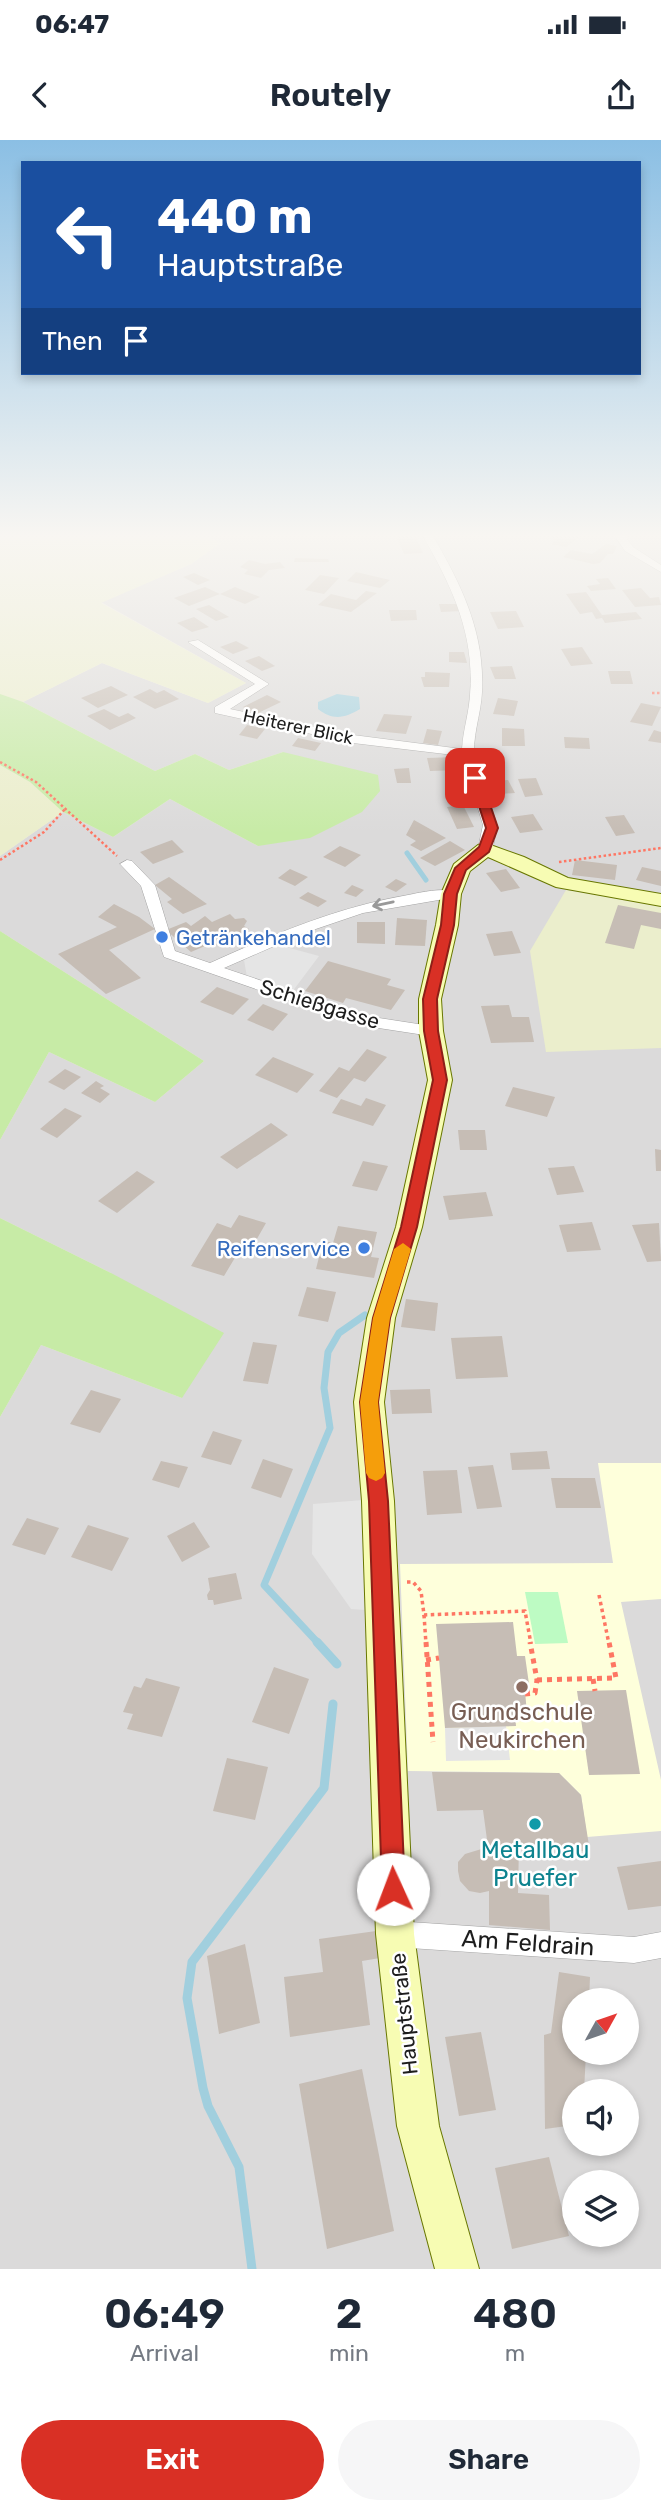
<!DOCTYPE html>
<meta charset="utf-8">
<style>
body{margin:0;font-family:Rubik,sans-serif;background:#f6f6f7;color:#1f2937;height:100vh;display:flex;flex-direction:column;font-size:26px;white-space:nowrap}
*{box-sizing:border-box;margin:0}
p{font-size:23px;color:#747a83}
.icon{flex:none;width:38px;height:38px;fill:none;stroke:currentColor;stroke-width:2;stroke-linecap:round;stroke-linejoin:round}
.map{position:relative;height:2129px;overflow:hidden}
.side{display:flex;flex-direction:column;background:#fff;flex:1}
.side>*{flex:none}
.banner{position:absolute;left:21px;top:21px;width:620px;height:214px;border-radius:0px;box-shadow:0 4px 10px #0003;background:#1a4fa0;color:#fff;overflow:hidden}
.needle{width:46px;rotate:50deg}
.fabs{position:absolute;left:562px;top:1848px;display:grid;gap:14px}
.fabs a{display:grid;place-items:center;width:77px;height:77px;border-radius:50%;background:#fff;box-shadow:0 4px 10px #0003;font-size:35px}
.pin{position:absolute;display:grid;place-items:center;width:60px;height:60px;color:#fff;margin:-30px;border-radius:14px;box-shadow:0 4px 10px #0006}
.me{position:absolute;width:77px;margin:-38px;rotate:358deg;stroke-linejoin:round;filter:drop-shadow(0 0 5px #0008)}
.turn{display:flex;align-items:center;gap:24px;height:147px;padding:0 21px;font-size:32px}
.turn .icon{width:91px;height:91px;stroke-width:2.5}
.turn b{display:block;font-size:49px;line-height:60px}
.then{display:flex;align-items:center;height:66px;padding:0 21px;background:#0003;gap:14px;font-size:26px}
.eta{display:flex;justify-content:space-evenly;align-items:center;height:119px;text-align:center}
.eta b{font-size:42px;font-weight:600;line-height:49px}
.primary-button{display:flex;gap:14px;margin-top:auto;padding:14px 21px}
.primary-button a{flex:1;height:80px;border-radius:42px;background:#d93025;color:#fff;font-size:28px;font-weight:600;line-height:80px;text-align:center}
.primary-button a+a{background:#f6f6f7;color:#1f2937}
.status{display:flex;justify-content:space-between;align-items:center;height:49px;padding:0 35px;background:#fff;direction:ltr}
.status svg{height:19px;fill:currentColor}
header{display:flex;justify-content:space-between;align-items:center;height:91px;padding:0 21px;background:#fff;font-size:32px;font-weight:600}
.map>svg:first-child{display:block}
</style>
<div class="status"><b>06:47</b><svg viewBox="0 0 49 12"><path d="M0 12V9h3v3zM5 12V6h3v6zM10 12V3h3v9zM15 12V0h3v12zM26 1h20v11H26zM47 4h2v5h-2z"/></svg></div>
<header><svg class="icon" aria-label="back" viewBox="0 0 24 24"><path d="M15 5l-7 7 7 7"/></svg>Routely<svg class="icon" aria-label="share" viewBox="0 0 24 24"><path d="M12 15V3M7 8l5-5 5 5M5 13v7h14v-7"/></svg></header>
<div class="map">
<svg width="661" height="2129" viewBox="0 0 661 2129">
<rect width="100%" height="100%" fill="#efebe2"/>
<path fill="#dbdada" fill-rule="evenodd" d="M206,396H661V2129H0V1277L41,1205L182,1258L111,1133L0,1078V1000L49,912L155,962L204,921L0,791V716L63,672L113,697L170,659L258,706L283,612L229,630L195,614L155,631L23,562L102,523L208,563L246,543L101,462L191,424L220,403ZM574,1860H626V1913H574ZM574,1951H626V2004H574ZM574,2042H626V2095H574Z"/>
<polygon fill="#feffdb" points="598,1323 661,1323 661,1459 621,1462 661,1640 661,1691 587,1697 581,1655 559,1633 408,1631 400,1424 613,1423"/>
<g fill="#ebeecc">
<polygon points="0,396 206,396 221,403 191,424 101,463 246,543 208,563 102,523 23,562 0,555"/>
<polygon points="0,625 30,642 63,672 0,716"/>
<polygon points="566,750 661,765 661,908 546,912 530,811"/>
</g>
<g fill="#c7eba6">
<polygon points="0,554 23,562 155,631 195,614 229,630 283,612 378,635 380,651 362,672 310,698 258,706 170,659 113,697 63,672 30,642 0,625"/>
<polygon points="0,791 204,921 155,962 49,912 0,1000"/>
<polygon points="0,1078 111,1133 224,1193 182,1258 41,1205 0,1277"/>
</g>
<polygon fill="#bdfbc3" points="525,1452 558,1452 568,1503 535,1504"/>
<g fill="#e5e5e5">
<polygon points="275,804 319,816 292,852 247,837 244,820"/>
<polygon points="363,1360 365,1470 351,1469 312,1414 313,1364"/>
<polygon points="506,1586 510,1620 446,1621 445,1588"/>
</g>
<path fill="#a1cfde" d="M337,554L359,557L360,569C345,578 333,581 318,569V562Z"/>
<g fill="none" stroke-linecap="round" stroke-linejoin="round">
<polyline stroke="#a1cfde" stroke-width="5" points="407,713 426,740"/>
<polyline stroke="#a1cfde" stroke-width="7" points="319,1504 264,1445 330,1288 324,1248 328,1212 339,1193 365,1175"/>
<g stroke="#a1cfde" stroke-width="9">
<polyline points="317,1502 337,1524"/>
<polyline points="252,2129 239,2027 208,1966 203,1948 187,1858 192,1822 324,1648 333,1564"/>
</g>
</g>
<g fill="#c6bdb5">
<polygon points="396,396 415,396 423,413 404,414"/>
<polygon points="553,396 580,396 566,407 551,404 556,400 549,398"/>
<polygon points="606,404 617,406 613,414 608,414 600,423 593,424 563,417 571,410 592,414"/>
<polygon points="295,418 328,419 329,422 294,422"/>
<polygon points="249,420 265,424 280,422 285,428 269,430 261,438 244,434 248,430 240,427"/>
<polygon points="356,432 390,440 380,448 347,441"/>
<polygon points="194,433 210,440 198,445 183,437"/>
<polygon points="320,435 339,438 324,454 305,450"/>
<polygon points="608,438 616,449 591,451 587,446 600,444 596,439"/>
<polygon points="205,447 220,454 189,466 174,458"/>
<polygon points="235,447 260,457 245,464 220,454"/>
<polygon points="641,448 650,458 659,457 661,465 635,467 622,450"/>
<polygon points="366,451 377,453 351,472 318,465 331,454 356,460"/>
<polygon points="586,452 602,475 636,472 642,479 605,483 602,478 596,479 592,472 580,474 566,454"/>
<polygon points="439,464 460,464 462,471 441,472"/>
<polygon points="209,465 229,477 216,481 196,469"/>
<polygon points="389,470 416,470 417,480 391,481"/>
<polygon points="516,471 524,487 498,489 490,472"/>
<polygon points="194,477 209,487 192,492 177,483"/>
<polygon points="236,501 249,508 233,514 220,507"/>
<polygon points="582,507 593,524 571,526 561,509"/>
<polygon points="449,512 464,512 467,523 449,522"/>
<polygon points="259,516 275,526 262,531 245,521"/>
<polygon points="512,526 516,539 495,539 490,527"/>
<polygon points="608,531 630,531 633,544 611,544"/>
<polygon points="425,532 450,533 449,547 424,547 421,537 425,537"/>
<polygon points="111,546 128,555 98,568 81,558"/>
<polygon points="150,549 157,553 164,550 179,559 155,569 133,557"/>
<polygon points="267,555 281,562 256,574 243,567"/>
<polygon points="498,558 518,561 514,576 493,574"/>
<polygon points="641,563 661,567 652,586 630,582"/>
<polygon points="104,569 119,577 128,573 136,578 110,590 87,576"/>
<polygon points="384,574 412,576 406,594 376,591"/>
<polygon points="247,585 265,589 257,599 239,595"/>
<polygon points="502,588 524,589 525,606 502,606"/>
<polygon points="427,589 442,591 438,605 423,603"/>
<polygon points="654,590 661,592 661,603 648,601"/>
<polygon points="564,597 589,598 590,609 565,608"/>
<polygon points="298,598 321,603 315,611 292,606"/>
<polygon points="456,617 458,630 430,631 427,618"/>
<polygon points="409,628 411,643 397,643 394,629"/>
<polygon points="536,638 543,655 525,657 518,639"/>
<polygon points="508,640 515,653 499,654 494,641"/>
<polygon points="463,665 474,687 457,689 447,667"/>
<polygon points="533,674 543,690 520,693 511,677"/>
<polygon points="624,675 635,693 616,696 605,677"/>
<polygon points="414,680 446,698 421,711 410,705 416,701 406,695"/>
<polygon points="172,700 184,712 153,724 140,712"/>
<polygon points="450,701 465,710 435,726 420,718"/>
<polygon points="340,706 361,715 345,727 323,717"/>
<polygon points="575,720 617,725 615,740 572,735"/>
<polygon points="642,727 661,731 661,746 636,740"/>
<polygon points="290,729 308,737 295,746 278,738"/>
<polygon points="506,729 520,748 501,752 486,733"/>
<polygon points="169,737 207,764 183,774 167,762 172,759 155,745"/>
<polygon points="396,739 407,744 396,752 385,747"/>
<polygon points="352,745 364,750 356,757 344,753"/>
<polygon points="308,752 327,761 318,767 299,758"/>
<polygon points="114,764 139,777 155,789 109,810 141,838 106,854 58,814 117,787 98,777"/>
<polygon points="618,765 661,773 661,789 641,785 634,809 605,803"/>
<polygon points="230,774 235,779 244,778 247,781 244,786 249,789 215,806 212,803 191,812 166,790 186,782 191,786 205,776 212,782"/>
<polygon points="397,778 427,780 425,806 395,805"/>
<polygon points="357,782 385,782 385,804 357,803"/>
<polygon points="512,791 521,813 494,816 486,794"/>
<polygon points="328,821 391,839 387,845 405,850 391,870 346,858 343,863 305,851"/>
<polygon points="217,847 249,859 233,875 200,862"/>
<polygon points="263,864 288,874 273,891 247,880"/>
<polygon points="509,865 512,877 529,877 534,902 491,903 481,866"/>
<polygon points="367,909 387,917 365,942 354,938 337,958 319,951 339,927 349,931"/>
<polygon points="273,917 314,934 297,953 255,935"/>
<polygon points="65,929 81,937 64,950 48,942"/>
<polygon points="96,941 104,946 100,948 110,954 100,963 81,953"/>
<polygon points="513,947 555,957 547,977 505,966"/>
<polygon points="366,958 386,965 373,986 332,973 341,959 361,966"/>
<polygon points="65,968 82,976 57,998 40,989"/>
<polygon points="271,983 288,995 237,1029 220,1017"/>
<polygon points="458,990 485,990 487,1010 460,1010"/>
<polygon points="655,1009 661,1010 661,1031 656,1031"/>
<polygon points="363,1021 388,1026 377,1051 352,1046"/>
<polygon points="574,1026 584,1052 557,1055 548,1028"/>
<polygon points="137,1031 155,1042 117,1073 98,1061"/>
<polygon points="486,1052 493,1076 449,1080 443,1056"/>
<polygon points="239,1075 266,1083 254,1104 245,1101 224,1136 191,1126 217,1083 231,1088"/>
<polygon points="592,1082 601,1110 567,1112 559,1085"/>
<polygon points="659,1083 661,1121 647,1122 632,1085"/>
<polygon points="338,1086 377,1092 371,1117 379,1118 374,1138 316,1129 323,1101 333,1103"/>
<polygon points="307,1147 336,1152 328,1182 298,1176"/>
<polygon points="406,1159 438,1163 435,1191 401,1187"/>
<polygon points="502,1196 508,1237 456,1239 451,1198"/>
<polygon points="253,1202 277,1205 268,1244 243,1241"/>
<polygon points="430,1249 432,1273 392,1274 390,1250"/>
<polygon points="91,1250 121,1259 100,1293 70,1284"/>
<polygon points="213,1291 242,1300 231,1325 201,1317"/>
<polygon points="547,1311 550,1329 512,1330 510,1313"/>
<polygon points="263,1319 293,1329 281,1358 251,1348"/>
<polygon points="161,1321 188,1327 179,1348 152,1340"/>
<polygon points="493,1325 502,1367 477,1369 468,1327"/>
<polygon points="457,1330 462,1373 427,1375 423,1331"/>
<polygon points="551,1338 595,1338 601,1368 556,1368"/>
<polygon points="27,1378 59,1388 45,1415 12,1405"/>
<polygon points="194,1382 210,1407 182,1422 167,1396"/>
<polygon points="88,1385 129,1398 112,1431 71,1417"/>
<polygon points="236,1433 242,1459 214,1465 213,1460 208,1460 207,1455 210,1450 208,1438"/>
<polygon points="513,1482 517,1516 525,1516 530,1551 525,1551 527,1574 515,1574 516,1586 445,1588 436,1484"/>
<polygon points="274,1527 309,1539 289,1594 252,1582"/>
<polygon points="146,1538 180,1547 162,1597 127,1589 133,1574 123,1572 134,1546 141,1548"/>
<polygon points="626,1550 640,1634 589,1635 577,1551"/>
<polygon points="227,1618 268,1627 255,1680 213,1671"/>
<polygon points="432,1632 559,1633 581,1655 590,1712 519,1704 518,1753 549,1755 550,1790 489,1785 489,1751 480,1753 469,1751 460,1741 458,1731 458,1722 465,1714 488,1707 483,1670 437,1671"/>
<polygon points="661,1721 661,1766 628,1770 617,1727"/>
<polygon points="376,1791 380,1818 362,1821 370,1885 290,1897 284,1837 323,1832 319,1799"/>
<polygon points="245,1804 260,1883 219,1894 207,1816"/>
<polygon points="559,1832 590,1837 589,1860 574,1860 574,1913 586,1913 584,1951 574,1951 574,1985 545,1989 544,1895 551,1893"/>
<polygon points="481,1892 496,1970 459,1976 445,1897"/>
<polygon points="362,1929 394,2091 327,2109 299,1944"/>
<polygon points="549,2017 569,2096 512,2109 495,2028"/>
</g>
<g fill="none" stroke-linecap="round" stroke-linejoin="round">
<defs>
<g id="street">
<path d="M423,396H433C462,446 485,493 482,552C481,576 471,598 475,622C481,654 504,676 492,709L485,713L478,709L483,685L462,616L353,603L215,573V567L255,544L188,502L198,500L269,544L230,569L353,595L462,609C463,590 469,573 470,555C475,494 452,447 423,396Z"/>
<polygon points="615,396 625,396 633,407 661,425 661,432 625,411"/>
<path d="M127,720L132,721L155,745L175,811L210,823C274,794 338,767 408,755C422,752 441,748 456,751V757L363,773L304,793L224,828L366,876L431,886L439,891L431,896L359,885L164,817L141,746L120,724Z"/>
<polygon points="395,1781 634,1797 661,1792 661,1818 634,1823 395,1807 386,1803 382,1794 386,1785"/>
</g>
<polygon id="secondary" points="485,703 524,717 568,738 661,754 661,766 556,747 488,717 470,731 461,754 458,785 441,859 443,891 452,940 422,1087 395,1178 384,1262 394,1361 414,1794 439,1986 479,2129 435,2129 397,1986 376,1794 362,1361 354,1262 367,1178 396,1087 428,940 419,891 419,859 436,785 441,754 454,724 478,705"/>
</defs>
<use href="#street" stroke="#a4a4a4" stroke-width="1"/>
<use href="#secondary" stroke="#687701" stroke-width="2"/>
<g stroke="#fe7663" stroke-width="2.5" stroke-dasharray="2.5 2.5" stroke-linecap="butt">
<polyline points="652,553 661,553"/>
<polyline points="0,622 36,642 117,716"/>
<polyline points="0,720 44,692 66,668"/>
<polyline points="559,722 661,708"/>
</g>
<g stroke="#fe7663" stroke-width="3.5" stroke-dasharray="3.5 3.5" stroke-linecap="butt">
<polyline points="407,1442 413,1442 421,1451 424,1475 525,1471 531,1504"/>
<polyline points="599,1455 609,1504"/>
<polyline points="424,1475 426,1504"/>
</g>
<g stroke="#fe7663" stroke-width="5" stroke-dasharray="5 5" stroke-linecap="butt">
<polyline points="426,1502 433,1602"/>
<polyline points="426,1520 439,1518"/>
<polyline points="593,1539 595,1551"/>
<polyline points="537,1540 616,1538 609,1502"/>
<polyline points="525,1554 535,1553 537,1540 530,1502"/>
</g>
<use href="#street" fill="#fff" fill-rule="evenodd"/>
<use href="#secondary" fill="#f7fcb3" fill-rule="evenodd"/>
</g>
<defs><path id="oneway-shaft" d="M-6 0H5M1.5-3L5.5 0L1.5 3" fill="none" stroke-width="1.6" stroke-linecap="round" stroke-linejoin="round" transform="scale(1.75)"/></defs>
<use stroke="#999" href="#oneway-shaft" transform="translate(383 764) rotate(168)"/>
<linearGradient id="sky" x2="0" y2="1"><stop stop-color="#8bbfe4"/><stop offset="0.57" stop-color="#f8f6f2"/><stop offset="1" stop-color="#f8f6f2" stop-opacity="0"/></linearGradient>
<rect width="661" height="694" fill="url(#sky)"/>
<polygon fill="#d93025" stroke="#8d1f18" stroke-width="2" points="475,635 481,638 498,688 489,712 466,730 457,754 454,785 437,859 438,891 447,940 417,1087 390,1178 378,1262 388,1361 405,1749 402,1758 393,1761 385,1758 382,1749 369,1361 360,1262 373,1178 401,1087 433,940 424,891 423,859 441,785 444,754 455,728 479,707 486,688 470,638"/>
<polygon fill="#f59e0b" points="403,1103 411,1109 390,1178 378,1262 385,1333 382,1338 376,1341 369,1338 366,1333 360,1262 373,1178 394,1109"/>
<g fill="#3f7fe0" stroke="#fff" stroke-width="2.5">
<circle cx="162" cy="797" r="7"/>
<circle cx="364" cy="1108" r="7"/>
</g>
<circle fill="#8d6e63" stroke="#fff" stroke-width="2.5" cx="522" cy="1547" r="7"/>
<circle fill="#0f9aa8" stroke="#fff" stroke-width="2.5" cx="535" cy="1684" r="7"/>
<g text-anchor="middle" dominant-baseline="central" stroke-width="5" stroke-linejoin="round" paint-order="stroke">
<g font-size="18" fill="#1d1d1d" stroke="#fff">
<text transform="translate(298 587) rotate(12)">Heiterer Blick</text>
</g>
<g font-size="21" fill="#366cbe" stroke="#fff" text-anchor="start">
<text x="176" y="797">Getränkehandel</text>
<text x="350" y="1108" text-anchor="end">Reifenservice</text>
</g>
<g font-size="21" fill="#1d1d1d" stroke="#fff">
<text transform="translate(320 864) rotate(17)">Schießgasse</text>
<text transform="translate(404 1874) rotate(-96)">Hauptstraße</text>
</g>
<g font-size="24" fill="#785e54" stroke="#fff">
<text x="522" y="1572">Grundschule<tspan x="522" dy="28">Neukirchen</tspan></text>
</g>
<g font-size="24" fill="#0d838f" stroke="#fff">
<text x="535" y="1710">Metallbau<tspan x="535" dy="28">Pruefer</tspan></text>
</g>
<g font-size="24" fill="#1d1d1d" stroke="#fff">
<text transform="translate(528 1803) rotate(4)">Am Feldrain</text>
</g>
</g>
</svg>
<div class="fabs">
<a><svg class="needle" viewBox="-14 -14 28 28"><path d="M0-13l5 13h-10z" fill="#e53935"/><path d="M0 13l5-13h-10z" fill="#747a83"/></svg></a>
<a><svg class="icon" aria-label="sound" viewBox="0 0 24 24"><path d="M4 9h4l5-4v14l-5-4H4zM17 9q2 3 0 6"/></svg></a>
<a><svg class="icon" aria-label="layers" viewBox="0 0 24 24"><path d="M12 4l9 5-9 5-9-5zM3 14l9 5 9-5"/></svg></a>
</div>
<div class="pin" style="left:475px;top:638px;background:#d93025"><svg class="icon" aria-label="arrive" viewBox="0 0 24 24"><path d="M6 21V4h12l-3 4 3 4H6"/></svg></div>
<svg class="me" style="left:393px;top:1749px" viewBox="-20 -20 40 40"><circle r="19" fill="#fff"/><path d="M0-13L10 11 0 6-10 11z" fill="#d93025"/></svg>
<div class="banner">
<div class="turn"><svg class="icon" aria-label="left" viewBox="0 0 24 24"><path d="M17 20v-9H6M10 6l-5 5 5 5"/></svg><div><b>440 m</b>Hauptstraße</div></div>
<div class="then">Then<svg class="icon" aria-label="arrive" viewBox="0 0 24 24"><path d="M6 21V4h12l-3 4 3 4H6"/></svg></div>
</div>
</div>
<section class="side">
<div class="eta">
<div><b>06:49</b><p>Arrival</p></div>
<div><b>2</b><p>min</p></div>
<div><b>480</b><p>m</p></div>
</div>
<div class="primary-button"><a>Exit</a><a>Share</a></div>
</section>
